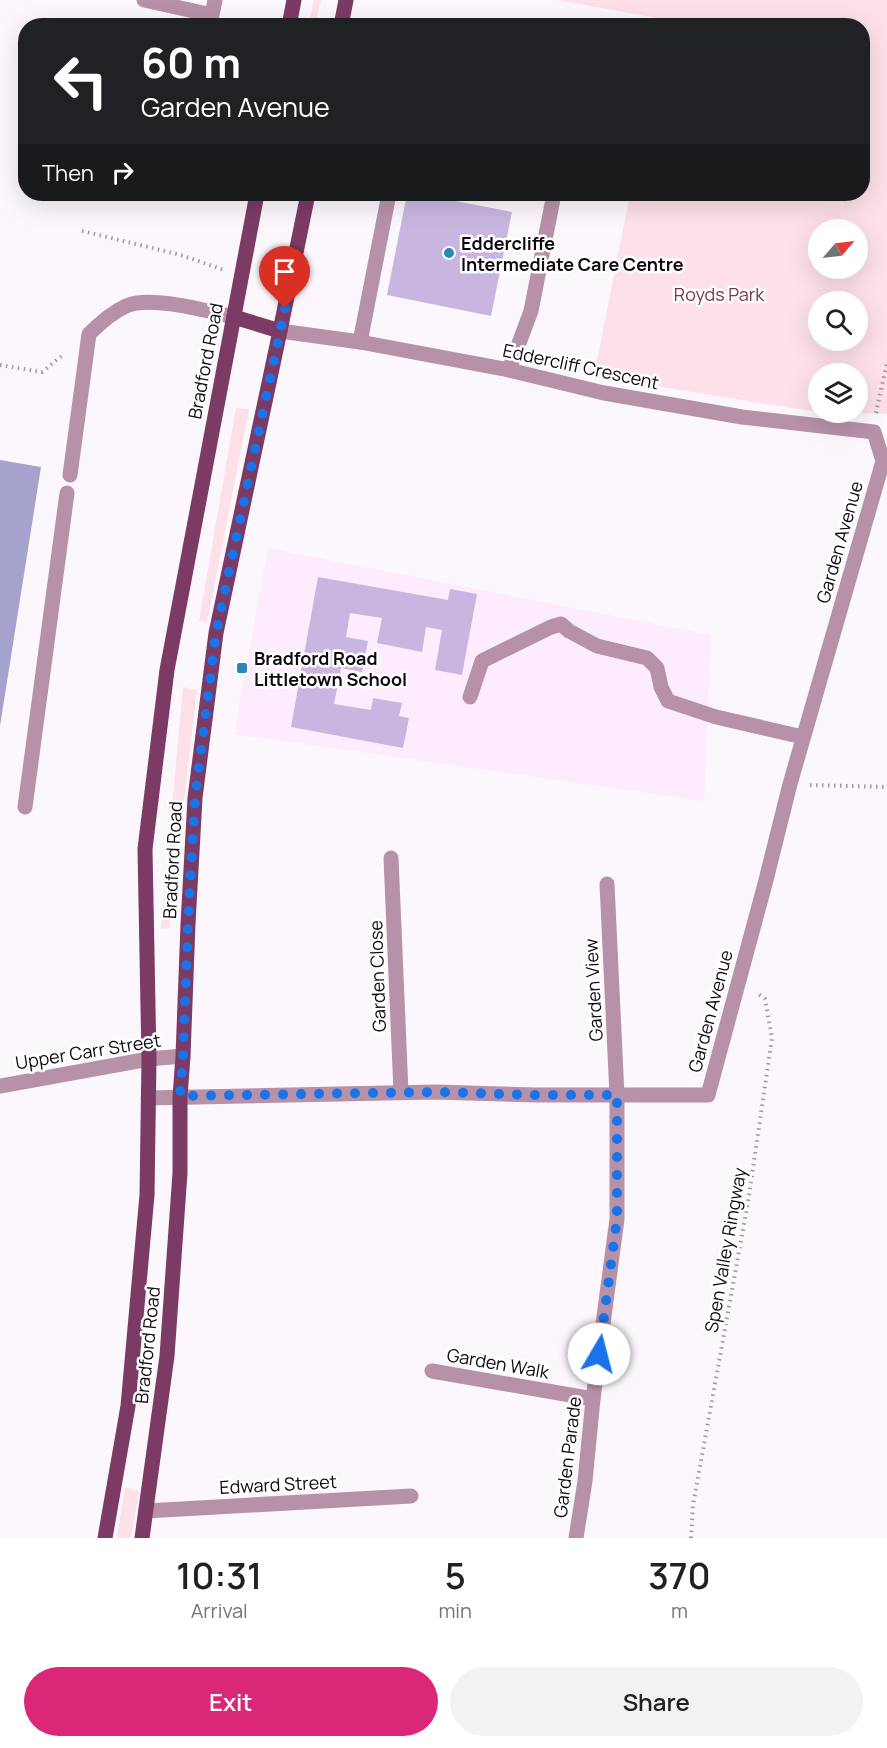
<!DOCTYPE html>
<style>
body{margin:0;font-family:Manrope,sans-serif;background:#f2f2f2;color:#202124;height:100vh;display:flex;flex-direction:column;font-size:22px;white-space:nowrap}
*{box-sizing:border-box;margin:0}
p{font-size:20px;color:#757577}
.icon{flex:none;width:33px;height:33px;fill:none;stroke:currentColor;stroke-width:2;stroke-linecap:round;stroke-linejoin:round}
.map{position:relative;height:1538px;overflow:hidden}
.panel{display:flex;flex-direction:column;background:#fff;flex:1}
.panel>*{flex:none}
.banner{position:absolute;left:18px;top:18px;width:852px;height:183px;border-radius:24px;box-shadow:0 6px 24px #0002;background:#202124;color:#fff;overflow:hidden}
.needle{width:39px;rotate:62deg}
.tools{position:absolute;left:808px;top:219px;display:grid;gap:12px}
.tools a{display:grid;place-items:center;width:60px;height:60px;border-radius:50%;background:#fff;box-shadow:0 6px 24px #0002;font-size:30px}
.pin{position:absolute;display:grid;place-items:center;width:51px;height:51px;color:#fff;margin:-62px -26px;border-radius:50% 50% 50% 0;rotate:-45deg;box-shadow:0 0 6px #0007}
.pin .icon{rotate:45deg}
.me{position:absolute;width:66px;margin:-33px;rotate:8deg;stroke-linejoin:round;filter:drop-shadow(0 0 4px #0008)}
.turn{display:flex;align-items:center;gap:21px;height:126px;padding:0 24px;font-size:27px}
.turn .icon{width:78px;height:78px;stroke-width:2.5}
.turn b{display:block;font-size:42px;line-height:51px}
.then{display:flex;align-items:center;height:57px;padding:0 24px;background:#0003;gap:12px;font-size:22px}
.eta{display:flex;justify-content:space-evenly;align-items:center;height:102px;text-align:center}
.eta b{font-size:36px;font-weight:600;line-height:42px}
.primary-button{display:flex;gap:12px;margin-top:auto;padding:12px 24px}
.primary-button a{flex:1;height:69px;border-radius:36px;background:#db2777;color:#fff;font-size:24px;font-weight:600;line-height:69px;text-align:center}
.primary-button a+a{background:#f2f2f2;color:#202124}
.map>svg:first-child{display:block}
</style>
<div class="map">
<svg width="887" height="1538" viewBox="0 0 887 1538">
<rect width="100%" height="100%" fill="#fcf7fc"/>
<polygon fill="#fdebfe" points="268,548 711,635 704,801 234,734"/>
<g fill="#fde0e8" fill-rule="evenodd">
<polygon points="314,0 321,0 315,25 309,25"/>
<path d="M557,0H887V414L857,413L858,374H819V411L805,410L594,376L630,194H862V26L663,25V19ZM819,230H858V268H819ZM819,302H858V340H819Z"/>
<polygon points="236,408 249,409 207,623 199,621"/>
<polygon points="183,687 197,690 169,928 161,929"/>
<polygon points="125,1487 139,1491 131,1538 117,1538"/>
</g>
<polygon fill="#a5a3ce" points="0,460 41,467 0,726"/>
<g fill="#c9b6e0">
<polygon points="407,194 419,194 512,212 491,316 387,295"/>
<polygon points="318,577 448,600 450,589 477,594 462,675 435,670 442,630 426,627 422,652 377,643 382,618 350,613 346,637 368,641 362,672 341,668 334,704 371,710 373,698 402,703 399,716 409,718 403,748 291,727"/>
</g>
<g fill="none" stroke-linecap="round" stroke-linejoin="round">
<g stroke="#9e989f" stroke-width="4" stroke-dasharray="1.5 4.5" stroke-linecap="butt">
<polyline points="82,231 181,255 224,270"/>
<polyline points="0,365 42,372 64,354"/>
<polyline points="876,413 887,363"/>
<polyline points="810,785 887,787"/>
<polyline points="691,1538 693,1505 748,1202 772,1038 765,999 756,992"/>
</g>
<g stroke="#b791a8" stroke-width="15">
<polyline points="144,0 212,15 215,0"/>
<polyline points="360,342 389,194"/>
<polyline points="509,370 531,311 554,194"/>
<path d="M70,475L89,334C100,323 111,313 126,306C151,295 207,311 234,317"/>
<polyline points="470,697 482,661 551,627 561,624 569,631 597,646 647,658 657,668 661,687 668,701 716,717 803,737"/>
<polyline points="25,807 67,493"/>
<polyline points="391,858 401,1092"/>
<polyline points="0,1086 149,1059 183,1056"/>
<polyline points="148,1098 435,1092 537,1095 708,1095 765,884 790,784 883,461 874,432 742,417 604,393 509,370 360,342 280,331"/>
<polyline points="432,1371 593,1399"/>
<polyline points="146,1511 411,1496"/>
<polyline points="576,1538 585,1481 593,1399 617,1219 617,1095 607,884"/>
</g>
<g stroke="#7b3b65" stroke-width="15">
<polyline points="289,26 294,0"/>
<polyline points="341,26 346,0"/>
<polyline points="234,317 280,331"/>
<polyline points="105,1538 128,1406 147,1195 149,1059 145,849 167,670 257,194"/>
<polyline points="142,1538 167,1356 180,1173 180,1097 183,1056 188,924 195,798 216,633 280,331 308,194"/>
</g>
</g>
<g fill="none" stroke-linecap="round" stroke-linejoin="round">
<polyline stroke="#1a73e8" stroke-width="10" stroke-dasharray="0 18" points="285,308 216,633 195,798 188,924 183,1056 180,1096 435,1092 537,1095 617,1095 617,1219 599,1354"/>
</g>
<g fill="#2988b4" stroke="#fff" stroke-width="2">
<circle cx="449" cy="253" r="6"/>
<rect x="236" y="662" width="12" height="12" rx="3"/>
</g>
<g text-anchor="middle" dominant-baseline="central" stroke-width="5" stroke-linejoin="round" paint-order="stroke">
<g font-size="18" font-weight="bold" fill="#100811" stroke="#fff" text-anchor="start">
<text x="461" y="243">Eddercliffe<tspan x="461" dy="21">Intermediate Care Centre</tspan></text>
<text x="254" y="658">Bradford Road<tspan x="254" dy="21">Littletown School</tspan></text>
</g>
<g font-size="18" fill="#76374c" stroke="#fff">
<text x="719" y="294">Royds Park</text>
</g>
<g font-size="18" fill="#100811" stroke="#fff">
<text transform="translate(205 361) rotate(-79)">Bradford Road</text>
<text transform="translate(581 366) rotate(12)">Eddercliff Crescent</text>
<text transform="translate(839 542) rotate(-74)">Garden Avenue</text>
<text transform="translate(172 860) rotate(-87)">Bradford Road</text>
<text transform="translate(377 976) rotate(-92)">Garden Close</text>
<text transform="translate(593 990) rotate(-93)">Garden View</text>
<text transform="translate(710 1011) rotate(-75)">Garden Avenue</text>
<text transform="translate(88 1051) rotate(-9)">Upper Carr Street</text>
<text transform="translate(725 1250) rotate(-80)">Spen Valley Ringway</text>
<text transform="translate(147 1345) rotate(-84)">Bradford Road</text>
<text transform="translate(498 1363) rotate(10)">Garden Walk</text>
<text transform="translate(567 1457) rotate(-83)">Garden Parade</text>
<text transform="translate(278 1484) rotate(-3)">Edward Street</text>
</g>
</g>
</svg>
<div class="tools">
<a><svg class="needle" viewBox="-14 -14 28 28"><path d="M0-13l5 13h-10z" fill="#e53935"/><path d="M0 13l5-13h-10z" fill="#757577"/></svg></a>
<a><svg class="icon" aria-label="search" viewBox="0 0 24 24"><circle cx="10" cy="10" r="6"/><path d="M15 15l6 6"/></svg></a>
<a><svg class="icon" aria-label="layers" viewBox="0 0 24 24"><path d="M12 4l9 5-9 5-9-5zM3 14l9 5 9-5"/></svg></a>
</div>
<div class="pin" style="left:285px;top:308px;background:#d93025"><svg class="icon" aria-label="arrive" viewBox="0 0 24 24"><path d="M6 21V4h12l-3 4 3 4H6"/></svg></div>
<svg class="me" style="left:599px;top:1354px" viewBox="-20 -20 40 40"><circle r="19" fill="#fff"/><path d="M0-13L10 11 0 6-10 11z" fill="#1a73e8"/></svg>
<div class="banner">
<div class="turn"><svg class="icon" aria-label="left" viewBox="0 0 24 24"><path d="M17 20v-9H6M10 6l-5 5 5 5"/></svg><div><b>60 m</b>Garden Avenue</div></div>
<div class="then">Then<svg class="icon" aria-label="right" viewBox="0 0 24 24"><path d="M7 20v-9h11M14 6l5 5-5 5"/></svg></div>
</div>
</div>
<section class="panel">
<div class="eta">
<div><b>10:31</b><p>Arrival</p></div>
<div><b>5</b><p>min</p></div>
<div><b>370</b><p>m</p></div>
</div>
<div class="primary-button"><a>Exit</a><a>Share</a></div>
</section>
